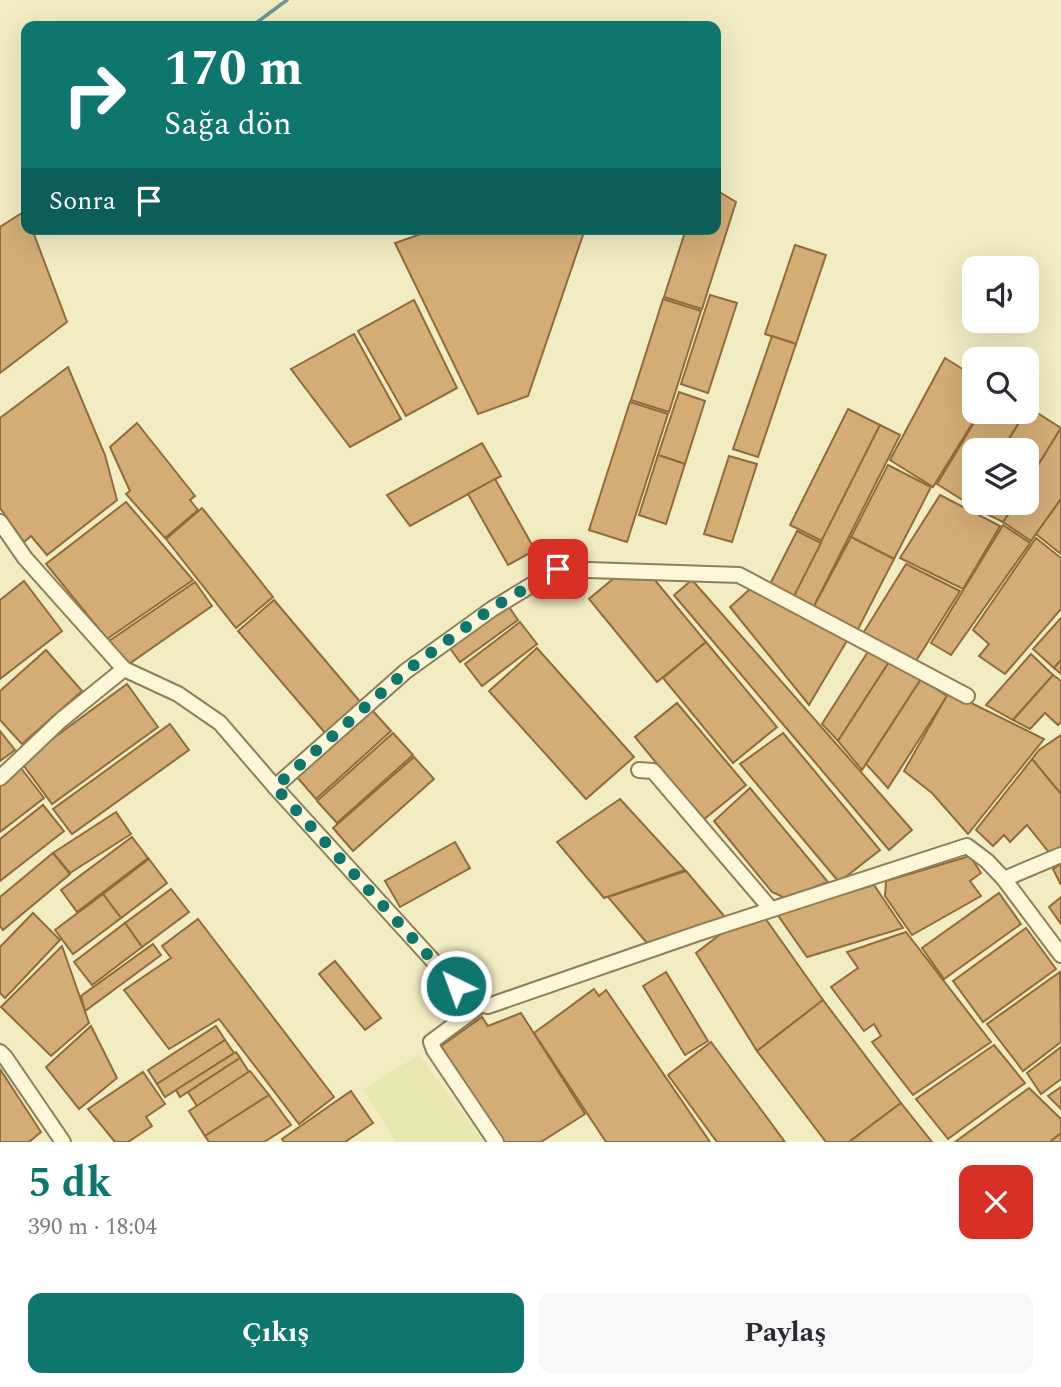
<!DOCTYPE html>
<html lang="tr">
<meta charset="utf-8">
<style>
body{margin:0;font-family:Spectral,serif;background:#f7f7f7;color:#2b2b33;height:100vh;display:flex;flex-direction:column;font-size:26px;white-space:nowrap}
*{box-sizing:border-box;margin:0}
p{font-size:23px;color:#7c7c81}
.icon{flex:none;width:38px;height:38px;fill:none;stroke:currentColor;stroke-width:2;stroke-linecap:round;stroke-linejoin:round}
.map{position:relative;height:1142px;overflow:hidden}
.details{display:flex;flex-direction:column;background:#fff;flex:1}
.details>*{flex:none}
.top-card{position:absolute;left:21px;top:21px;width:700px;height:214px;border-radius:14px;box-shadow:0 7px 28px #0002;background:#0f766e;color:#fff;overflow:hidden}
.fabs{position:absolute;left:962px;top:256px;display:grid;gap:14px}
.fabs a{display:grid;place-items:center;width:77px;height:77px;border-radius:14px;background:#fff;box-shadow:0 7px 28px #0002;font-size:35px}
.pin{position:absolute;display:grid;place-items:center;width:60px;height:60px;color:#fff;margin:-30px;border-radius:14px;box-shadow:0 4px 10px #0006}
.me{position:absolute;width:77px;margin:-38px;rotate:318deg;stroke-linejoin:round;filter:drop-shadow(0 0 5px #0008)}
.turn{display:flex;align-items:center;gap:24px;height:147px;padding:0 28px;font-size:32px}
.turn .icon{width:91px;height:91px;stroke-width:2.5}
.turn b{display:block;font-size:49px;line-height:60px}
.then{display:flex;align-items:center;height:66px;padding:0 28px;background:#0003;gap:14px;font-size:26px}
.round{display:grid;place-items:center;flex:none;width:74px;height:74px;border-radius:14px;background:#f7f7f7}
.overview{display:flex;align-items:center;justify-content:space-between;height:119px;padding:0 28px}
h1{font-size:42px;font-weight:700;line-height:52px;color:#0f766e}
.button{display:flex;gap:14px;margin-top:auto;padding:14px 28px}
.button a{flex:1;height:80px;border-radius:14px;background:#0f766e;color:#fff;font-size:28px;font-weight:700;line-height:80px;text-align:center}
.button a+a{background:#f7f7f7;color:#2b2b33}
.map>svg:first-child{display:block}
</style>
<div class="map">
<svg width="1061" height="1142" viewBox="0 0 1061 1142">
<rect width="100%" height="100%" fill="#f2ecc3"/>
<polygon fill="#e8e9b0" points="419,1055 484,1142 396,1142 363,1089"/>
<g fill="none" stroke-linecap="round" stroke-linejoin="round">
<polyline stroke="#6b9591" stroke-width="3.5" points="252,26 287,0"/>
</g>
<g fill="#d4ad76" stroke="#916c3b" stroke-width="2">
<polygon points="716,190 736,202 702,309 664,297 686,229 716,229"/>
<polygon points="25,211 26,229 32,229 67,322 0,373 0,227"/>
<polygon points="435,229 585,229 528,396 478,414 395,243"/>
<polygon points="795,245 826,255 796,344 765,334"/>
<polygon points="710,295 737,303 708,393 681,384"/>
<polygon points="663,299 701,311 669,412 631,400"/>
<polygon points="414,300 457,388 406,416 358,331"/>
<polygon points="354,334 401,419 350,447 291,369"/>
<polygon points="772,336 796,344 758,457 733,449"/>
<polygon points="945,358 975,377 975,411 980,411 933,487 890,460"/>
<polygon points="68,367 105,455 117,500 47,555 31,536 24,542 0,508 0,418"/>
<polygon points="679,392 705,401 685,464 658,455"/>
<polygon points="630,402 668,414 627,542 589,530"/>
<polygon points="1028,407 1061,428 1027,483 1027,450 1002,450 1026,411 1027,411"/>
<polygon points="848,409 880,425 822,541 790,525"/>
<polygon points="981,411 1026,411 1002,450 975,450 975,495 969,504 937,484"/>
<polygon points="137,423 195,496 190,500 198,510 165,538 126,494 130,491 110,447"/>
<polygon points="880,425 900,435 813,608 793,597"/>
<polygon points="1061,428 1061,499 1031,541 1003,522 1016,502 1027,502 1027,483"/>
<polygon points="482,443 501,476 410,526 387,495"/>
<polygon points="658,455 685,464 666,524 639,515"/>
<polygon points="729,456 757,464 732,542 704,534"/>
<polygon points="888,465 931,487 894,559 851,537"/>
<polygon points="495,479 535,550 508,565 468,494"/>
<polygon points="940,495 1000,526 963,589 900,558"/>
<polygon points="975,495 975,502 1016,502 1003,522 968,505"/>
<polygon points="1061,499 1061,554 1036,534"/>
<polygon points="126,502 193,580 107,639 46,564"/>
<polygon points="202,508 273,597 236,628 166,539"/>
<polygon points="1003,525 1030,543 951,655 931,643"/>
<polygon points="797,531 821,543 792,600 768,588"/>
<polygon points="851,537 894,559 857,631 813,608"/>
<polygon points="1036,538 1061,558 1061,609 1005,674 979,656 989,644 973,630"/>
<polygon points="906,564 960,591 916,661 862,635"/>
<polygon points="614,578 654,579 706,642 657,682 589,599"/>
<polygon points="692,580 912,830 889,850 674,595"/>
<polygon points="24,581 62,631 0,679 0,600"/>
<polygon points="195,582 212,606 126,666 109,641"/>
<polygon points="750,589 848,639 809,705 730,607"/>
<polygon points="274,600 362,704 326,734 238,631"/>
<polygon points="507,604 518,620 460,662 449,647"/>
<polygon points="1061,618 1061,660 1054,668 1033,649"/>
<polygon points="520,622 537,644 482,686 465,664"/>
<polygon points="706,642 777,727 733,763 663,678"/>
<polygon points="537,648 634,757 586,799 489,691"/>
<polygon points="46,650 82,691 22,744 0,720 0,691"/>
<polygon points="869,650 889,662 838,741 822,724"/>
<polygon points="1031,654 1053,675 1013,720 986,705"/>
<polygon points="1061,660 1061,674 1054,668"/>
<polygon points="889,662 921,679 862,770 838,741"/>
<polygon points="1053,675 1061,681 1061,722 1058,725 1045,713 1030,729 1013,720"/>
<polygon points="921,679 947,696 888,788 866,764"/>
<polygon points="127,684 158,727 52,804 21,762"/>
<polygon points="949,692 1044,739 968,834 932,793 904,771"/>
<polygon points="677,703 746,785 703,820 635,737"/>
<polygon points="372,710 391,731 316,799 297,777"/>
<polygon points="170,724 189,750 72,834 53,809"/>
<polygon points="0,731 15,750 0,761"/>
<polygon points="393,733 413,755 337,823 317,801"/>
<polygon points="783,733 880,850 839,882 740,764"/>
<polygon points="1061,735 1061,794 1032,759 1039,750"/>
<polygon points="414,757 434,779 353,851 333,828"/>
<polygon points="1032,759 1061,794 1061,849 1051,855 1027,825 1010,842 1004,835 993,846 976,830"/>
<polygon points="21,768 44,798 0,832 0,785"/>
<polygon points="750,788 828,882 785,898 772,892 714,821"/>
<polygon points="620,799 685,870 604,898 557,842"/>
<polygon points="43,805 64,831 0,881 0,839"/>
<polygon points="116,812 131,834 70,873 53,853"/>
<polygon points="132,837 148,858 77,912 61,890"/>
<polygon points="455,842 470,868 400,907 385,881"/>
<polygon points="53,853 70,874 3,930 0,926 0,897"/>
<polygon points="970,856 981,873 970,881 981,896 912,935 885,896 886,881"/>
<polygon points="149,859 167,883 121,918 103,894"/>
<polygon points="1061,864 1061,885 1053,869"/>
<polygon points="686,871 725,917 647,943 608,897"/>
<polygon points="874,885 903,928 807,957 777,914"/>
<polygon points="171,889 189,912 142,947 125,923"/>
<polygon points="999,893 1021,924 944,979 922,948"/>
<polygon points="103,894 121,918 73,954 55,930"/>
<polygon points="1061,897 1061,924 1049,907"/>
<polygon points="33,913 60,940 5,998 0,993 0,947"/>
<polygon points="765,918 823,1000 757,1051 696,953 722,933"/>
<polygon points="198,919 334,1097 299,1124 219,1019 169,1049 124,990 171,958 162,946"/>
<polygon points="125,923 142,947 92,985 74,962"/>
<polygon points="1026,928 1056,969 983,1022 953,981"/>
<polygon points="906,932 991,1042 913,1095 872,1042 881,1036 874,1024 864,1031 831,987 858,968 847,952"/>
<polygon points="153,944 161,955 85,1011 81,996"/>
<polygon points="62,946 89,1023 51,1056 1,1007"/>
<polygon points="335,961 381,1018 365,1030 319,974"/>
<polygon points="666,972 708,1041 685,1055 643,986"/>
<polygon points="1060,972 1061,1042 1023,1071 987,1024"/>
<polygon points="594,989 599,996 606,990 710,1142 606,1142 534,1033"/>
<polygon points="823,1000 901,1103 849,1142 826,1142 757,1051"/>
<polygon points="521,1013 585,1114 541,1142 503,1142 441,1046 482,1017 488,1026"/>
<polygon points="91,1026 117,1078 79,1109 46,1067"/>
<polygon points="216,1026 225,1040 157,1084 148,1070"/>
<polygon points="225,1040 234,1053 165,1097 157,1084"/>
<polygon points="711,1042 785,1142 717,1142 668,1075"/>
<polygon points="994,1045 1025,1083 948,1139 916,1099"/>
<polygon points="1061,1047 1061,1079 1041,1094 1027,1073"/>
<polygon points="236,1052 240,1058 180,1097 176,1090"/>
<polygon points="240,1058 249,1072 197,1106 188,1092"/>
<polygon points="0,1069 41,1132 29,1142 0,1142"/>
<polygon points="250,1071 269,1095 205,1136 189,1111"/>
<polygon points="143,1072 165,1104 146,1117 152,1126 128,1142 115,1142 88,1109"/>
<polygon points="1061,1087 1061,1109 1048,1096"/>
<polygon points="1029,1088 1061,1119 1061,1133 1050,1142 955,1142"/>
<polygon points="351,1091 373,1123 345,1142 284,1142 282,1139"/>
<polygon points="269,1095 291,1125 264,1142 209,1142 205,1136"/>
<polygon points="901,1103 932,1142 849,1142"/>
<polygon points="1061,1133 1061,1142 1050,1142"/>
</g>
<g fill="none" stroke-linecap="round" stroke-linejoin="round">
<defs>
<g id="minor">
<polyline points="0,522 25,558 124,669 178,694 220,723 275,787 456,986 476,1003 488,1006 699,933 967,846 987,861 1004,879 1061,955"/>
<polyline points="639,770 653,771 771,909"/>
<polyline points="0,778 61,720 124,669"/>
<polyline points="275,787 406,671 492,609 558,569 739,575 967,696"/>
<polyline points="1004,879 1061,855"/>
<polyline points="482,1004 431,1042 434,1050 496,1142"/>
<polyline points="0,1052 5,1057 63,1142"/>
</g>
</defs>
<use href="#minor" stroke="#8f7f58" stroke-width="18"/>
<use href="#minor" stroke="#fcf7d8" stroke-width="14"/>
</g>
<g fill="none" stroke-linecap="round" stroke-linejoin="round">
<polyline stroke="#0f766e" stroke-width="12" stroke-dasharray="0 21.6" points="456,986 275,787 406,671 492,608 558,569"/>
</g>
</svg>
<div class="fabs">
<a><svg class="icon" aria-label="sound" viewBox="0 0 24 24"><path d="M4 9h4l5-4v14l-5-4H4zM17 9q2 3 0 6"/></svg></a>
<a><svg class="icon" aria-label="search" viewBox="0 0 24 24"><circle cx="10" cy="10" r="6"/><path d="M15 15l6 6"/></svg></a>
<a><svg class="icon" aria-label="layers" viewBox="0 0 24 24"><path d="M12 4l9 5-9 5-9-5zM3 14l9 5 9-5"/></svg></a>
</div>
<div class="pin" style="left:558px;top:569px;background:#d93025"><svg class="icon" aria-label="arrive" viewBox="0 0 24 24"><path d="M6 21V4h12l-3 4 3 4H6"/></svg></div>
<svg class="me" style="left:456px;top:986px" viewBox="-20 -20 40 40"><circle r="17" fill="#0f766e" stroke="#fff" stroke-width="3"/><path d="M0-11L8 9 0 5-8 9z" fill="#fff"/></svg>
<div class="top-card">
<div class="turn"><svg class="icon" aria-label="right" viewBox="0 0 24 24"><path d="M7 20v-9h11M14 6l5 5-5 5"/></svg><div><b>170 m</b>Sağa dön</div></div>
<div class="then">Sonra<svg class="icon" aria-label="arrive" viewBox="0 0 24 24"><path d="M6 21V4h12l-3 4 3 4H6"/></svg></div>
</div>
</div>
<section class="details">
<div class="overview"><div><h1>5 dk</h1><p>390 m · 18:04</p></div><a class="round" style="background:#d93025;color:#fff"><svg class="icon" aria-label="close" viewBox="0 0 24 24"><path d="M6 6l12 12M18 6L6 18"/></svg></a></div>
<div class="button"><a>Çıkış</a><a>Paylaş</a></div>
</section>
